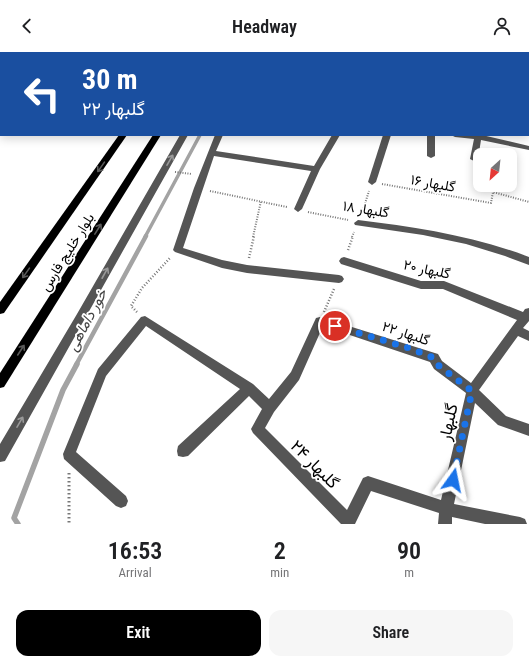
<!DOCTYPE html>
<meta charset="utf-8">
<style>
body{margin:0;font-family:"Roboto Condensed",Vazirmatn,sans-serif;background:#f6f6f6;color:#202124;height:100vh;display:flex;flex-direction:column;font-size:15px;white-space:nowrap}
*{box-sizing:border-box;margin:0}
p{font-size:13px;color:#757577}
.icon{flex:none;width:22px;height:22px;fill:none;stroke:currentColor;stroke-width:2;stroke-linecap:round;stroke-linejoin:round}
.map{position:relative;height:472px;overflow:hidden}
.sheet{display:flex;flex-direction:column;background:#fff;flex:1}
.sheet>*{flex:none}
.hud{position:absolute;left:0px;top:0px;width:529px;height:84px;box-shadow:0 2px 10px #0003;background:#1a4fa0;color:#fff;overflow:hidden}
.needle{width:26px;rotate:207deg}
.buttons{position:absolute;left:473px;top:96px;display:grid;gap:8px}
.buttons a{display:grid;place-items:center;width:44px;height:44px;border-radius:8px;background:#fff;box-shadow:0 2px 10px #0003;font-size:20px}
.pin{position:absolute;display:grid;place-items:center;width:34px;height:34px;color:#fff;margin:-17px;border:2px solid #fff;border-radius:50%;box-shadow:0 1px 4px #0007}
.me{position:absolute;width:44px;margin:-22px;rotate:12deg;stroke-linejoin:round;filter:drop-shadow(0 0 3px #0008)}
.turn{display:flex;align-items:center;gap:14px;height:84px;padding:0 16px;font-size:18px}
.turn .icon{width:52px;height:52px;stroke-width:2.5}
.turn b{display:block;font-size:28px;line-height:34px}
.eta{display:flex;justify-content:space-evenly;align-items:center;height:68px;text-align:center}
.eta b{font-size:24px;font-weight:600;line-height:28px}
.action{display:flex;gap:8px;margin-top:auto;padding:8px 16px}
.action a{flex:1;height:46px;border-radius:12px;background:#000;color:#fff;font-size:16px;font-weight:600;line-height:46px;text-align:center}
.action a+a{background:#f6f6f6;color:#202124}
header{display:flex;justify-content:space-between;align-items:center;height:52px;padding:0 16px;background:#fff;font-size:18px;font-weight:600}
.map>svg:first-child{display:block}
</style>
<header><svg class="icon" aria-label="back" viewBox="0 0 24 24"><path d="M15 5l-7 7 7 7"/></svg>Headway<svg class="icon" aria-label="person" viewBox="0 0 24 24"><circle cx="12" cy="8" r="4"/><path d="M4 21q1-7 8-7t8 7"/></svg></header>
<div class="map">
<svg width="529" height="472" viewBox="0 0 529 472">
<rect width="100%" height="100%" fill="#fff"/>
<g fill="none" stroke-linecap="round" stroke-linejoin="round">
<polyline stroke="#a3a3a3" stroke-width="3.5" points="145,185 200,83"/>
<polyline stroke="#a3a3a3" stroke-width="4.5" points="76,313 146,184"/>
<polyline stroke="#a3a3a3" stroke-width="5.5" points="18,472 14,466 63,338 77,312"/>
<polyline stroke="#777" stroke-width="1.5" stroke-dasharray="0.5 1.5" stroke-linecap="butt" points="528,37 529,33"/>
<g stroke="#777" stroke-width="2" stroke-dasharray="1 1.5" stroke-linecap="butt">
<polyline points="175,120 192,122"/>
<polyline points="382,132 491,151 493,140 529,150"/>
<polyline points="210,139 287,155"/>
<polyline points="308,160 348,168"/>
<polyline points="362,161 369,139"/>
<polyline points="253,185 261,149"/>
<polyline points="352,185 354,180"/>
</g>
<g stroke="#777" stroke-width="2.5" stroke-dasharray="1 2" stroke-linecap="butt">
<polyline points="348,198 353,184"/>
<polyline points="249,206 254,184"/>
<polyline points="137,260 131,254 142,236 170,206"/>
<polyline points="324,260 334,237"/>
</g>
<polyline stroke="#777" stroke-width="3" stroke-dasharray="1.5 2.5" stroke-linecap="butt" points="69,421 69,472"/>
<g fill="#555" fill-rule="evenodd">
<rect x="228" y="0" width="6" height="1"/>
<rect x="254" y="0" width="6" height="1"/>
<polygon points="265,0 274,0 275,1 266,1"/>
<polygon points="180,83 188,83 5,409 0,410 0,392 77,262"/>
<polygon points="215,83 223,83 216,99 314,114 332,83 340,83 320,117 302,157 298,160 294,157 311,119 214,104 183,196 222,208 247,213 339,223 342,224 344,227 342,230 339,231 247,221 222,216 175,200 173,198 194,136"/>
<polygon points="383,83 391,83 376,130 372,133 368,130"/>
<polygon points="427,83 435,83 435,104 431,106 427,104"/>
<polygon points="451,83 482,83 529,94 529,98 481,88 478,107 474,109 470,107 474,87 455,85"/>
<path d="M358,168C416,175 474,184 529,205V213L505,204L466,192L423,183L355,173L354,171Z"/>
<path d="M344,205L421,229H444L523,260L525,257L529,256V269L523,276L529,279V289L518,284L479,338L506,364L529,372V384L498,373L475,351L454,452L520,465L525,467L527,472H485L452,465V472H438L439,461L371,439L355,472H341L253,381L251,377L262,357L249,344L188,404L183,405L178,404L177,399L178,394L240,337L146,274L106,324L76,400L126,444L128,449L126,454L121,456L116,454L64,407L63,402L98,317L141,265L145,264L253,332L269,347L291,320L316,266L320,265L438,302L442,309L471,331L517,268L443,237H421L341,212L339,209L341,206ZM323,274L430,310L434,317L466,341L441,448L368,424L363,426L347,458L265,376L274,360L299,328Z"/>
</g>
<g fill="#000" fill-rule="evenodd">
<rect x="206" y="0" width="6" height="1"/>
<polygon points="119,83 127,83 4,261 0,262 0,250"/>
<polygon points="153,83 161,83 4,335 0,336 0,321"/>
</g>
</g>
<defs><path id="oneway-shaft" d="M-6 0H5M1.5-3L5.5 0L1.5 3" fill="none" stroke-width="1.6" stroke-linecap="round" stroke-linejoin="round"/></defs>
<g stroke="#999">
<use href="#oneway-shaft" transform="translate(170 108) rotate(-60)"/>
<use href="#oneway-shaft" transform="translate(105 221) rotate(-61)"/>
<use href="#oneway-shaft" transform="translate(20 370) rotate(-60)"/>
</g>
<g stroke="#595959">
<use href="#oneway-shaft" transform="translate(101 115) rotate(125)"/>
<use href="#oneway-shaft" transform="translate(98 177) rotate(-58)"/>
<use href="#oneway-shaft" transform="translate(26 221) rotate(125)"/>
<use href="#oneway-shaft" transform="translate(21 298) rotate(-57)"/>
</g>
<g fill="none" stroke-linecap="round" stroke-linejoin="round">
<polyline stroke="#1a73e8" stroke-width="7" stroke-dasharray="0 12.6" points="335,274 409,296 434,306 438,313 472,339 453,428"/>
</g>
<g text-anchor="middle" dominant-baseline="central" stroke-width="3.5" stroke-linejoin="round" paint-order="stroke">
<g font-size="14" fill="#000" stroke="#fff">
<text transform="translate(433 131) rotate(10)">گلبهار ۱۶</text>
<text transform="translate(366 157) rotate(9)">گلبهار ۱۸</text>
<text transform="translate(67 200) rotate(-58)">بلوار خلیج فارس</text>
<text transform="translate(427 217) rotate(12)">گلبهار ۲۰</text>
<text transform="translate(406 281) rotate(18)">گلبهار ۲۲</text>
</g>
<g font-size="15" font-style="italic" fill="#444" stroke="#fff">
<text transform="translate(87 268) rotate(-62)">خور داماهی</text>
</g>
<g font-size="17" fill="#000" stroke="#fff">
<text transform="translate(448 370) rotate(-78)">گلبهار</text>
<text transform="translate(315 412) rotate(45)">گلبهار ۲۴</text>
</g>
</g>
</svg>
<div class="buttons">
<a><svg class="needle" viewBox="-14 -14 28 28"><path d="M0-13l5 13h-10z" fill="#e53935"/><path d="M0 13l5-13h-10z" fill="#757577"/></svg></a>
</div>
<div class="pin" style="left:335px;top:274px;background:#d93025"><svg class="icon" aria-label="arrive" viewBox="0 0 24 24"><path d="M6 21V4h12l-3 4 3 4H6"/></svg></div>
<svg class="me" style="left:453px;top:428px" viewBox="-20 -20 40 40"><path d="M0-17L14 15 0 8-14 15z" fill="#1a73e8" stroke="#fff" stroke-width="4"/></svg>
<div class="hud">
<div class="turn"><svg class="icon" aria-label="left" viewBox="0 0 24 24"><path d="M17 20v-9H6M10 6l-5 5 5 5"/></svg><div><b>30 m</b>گلبهار ۲۲</div></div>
</div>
</div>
<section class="sheet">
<div class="eta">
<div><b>16:53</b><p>Arrival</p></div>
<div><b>2</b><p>min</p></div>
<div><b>90</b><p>m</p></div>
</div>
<div class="action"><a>Exit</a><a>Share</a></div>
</section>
